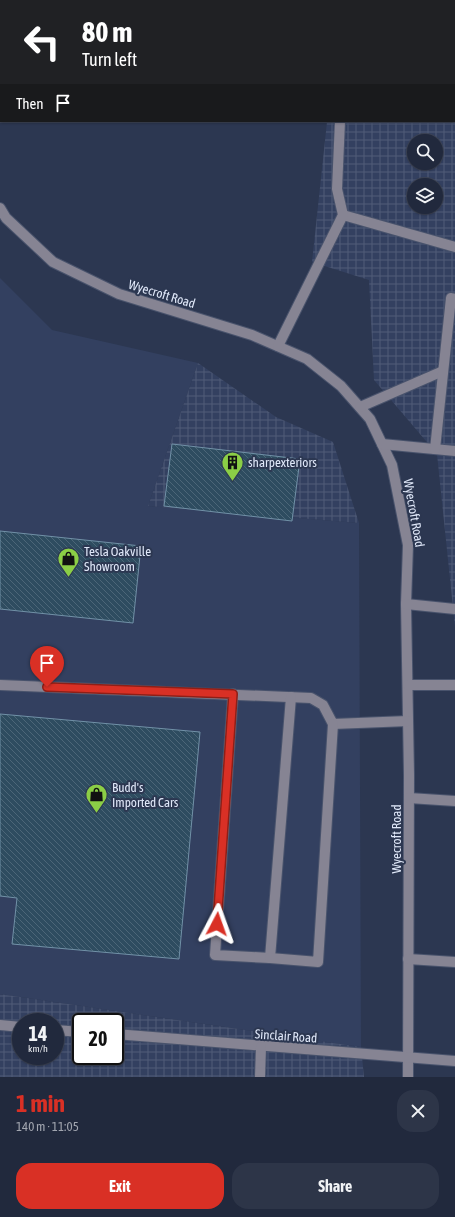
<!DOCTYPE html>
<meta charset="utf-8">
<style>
body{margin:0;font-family:"Asap Condensed",sans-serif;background:#2d3548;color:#f1f3f6;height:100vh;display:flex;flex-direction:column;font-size:15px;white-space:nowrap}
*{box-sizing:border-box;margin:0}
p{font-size:13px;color:#a2a6b0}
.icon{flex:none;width:22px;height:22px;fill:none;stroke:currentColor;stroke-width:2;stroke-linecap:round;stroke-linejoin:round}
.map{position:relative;height:1077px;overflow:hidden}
.sheet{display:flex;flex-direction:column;background:#21293d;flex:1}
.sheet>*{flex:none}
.top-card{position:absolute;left:0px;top:0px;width:455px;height:122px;box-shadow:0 1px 3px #0004,0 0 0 1px #3e4557;background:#202124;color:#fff;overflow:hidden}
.buttons{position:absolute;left:407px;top:134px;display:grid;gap:8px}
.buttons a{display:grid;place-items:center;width:36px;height:36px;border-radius:50%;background:#21293d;box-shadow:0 1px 3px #0004,0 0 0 1px #3e4557;font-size:20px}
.speed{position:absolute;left:12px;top:1013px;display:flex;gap:8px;font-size:20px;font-weight:700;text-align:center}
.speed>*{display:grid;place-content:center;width:52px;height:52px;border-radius:50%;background:#21293d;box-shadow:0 1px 3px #0004,0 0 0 1px #3e4557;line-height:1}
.speed small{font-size:10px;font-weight:400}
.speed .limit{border:2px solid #111;border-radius:6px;background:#fff;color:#111}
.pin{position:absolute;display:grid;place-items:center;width:34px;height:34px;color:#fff;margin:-41px -17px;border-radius:50% 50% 50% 0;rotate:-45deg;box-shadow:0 0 4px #0007}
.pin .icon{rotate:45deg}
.me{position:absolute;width:44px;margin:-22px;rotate:4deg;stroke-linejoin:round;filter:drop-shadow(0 0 3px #0008)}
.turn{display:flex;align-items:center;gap:14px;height:84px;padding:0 16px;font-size:18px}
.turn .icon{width:52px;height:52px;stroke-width:2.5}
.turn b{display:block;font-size:28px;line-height:34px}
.then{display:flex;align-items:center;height:38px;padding:0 16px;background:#0003;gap:8px;font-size:15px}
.round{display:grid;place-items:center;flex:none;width:42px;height:42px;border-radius:16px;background:#2d3548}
.head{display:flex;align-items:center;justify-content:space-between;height:68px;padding:0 16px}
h1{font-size:24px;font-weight:700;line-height:30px;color:#d93025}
.button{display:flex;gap:8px;margin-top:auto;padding:8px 16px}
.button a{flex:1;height:46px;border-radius:16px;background:#d93025;color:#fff;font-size:16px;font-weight:700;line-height:46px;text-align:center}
.button a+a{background:#2d3548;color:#f1f3f6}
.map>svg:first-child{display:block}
</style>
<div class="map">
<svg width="455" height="1077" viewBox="0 0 455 1077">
<defs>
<pattern id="industrial-grid" width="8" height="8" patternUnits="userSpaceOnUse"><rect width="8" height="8" fill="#334060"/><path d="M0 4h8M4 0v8" fill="none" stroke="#505c78"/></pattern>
<pattern id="building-back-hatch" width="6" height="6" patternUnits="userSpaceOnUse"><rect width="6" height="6" fill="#2e4c60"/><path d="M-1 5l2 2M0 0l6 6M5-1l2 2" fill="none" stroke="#4c6678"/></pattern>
</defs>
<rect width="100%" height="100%" fill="#2c3751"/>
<polygon fill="#334060" points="0,278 52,330 198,363 148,506 359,523 361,1047 0,994"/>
<g fill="url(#industrial-grid)" fill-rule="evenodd">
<path d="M45,0H455V627L437,454L374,380L369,280L312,262L327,122L325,121H454V1ZM414,141H436V163H414ZM414,185H436V207H414Z"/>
<polygon points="198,363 276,417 333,442 359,523 148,506"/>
<path d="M0,994L361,1047L364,1077H0ZM21,1022H55V1056H21ZM81,1022H115V1056H81Z"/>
</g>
<g fill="url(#building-back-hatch)" stroke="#7191a7">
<polygon points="172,444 300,459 292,521 164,506"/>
<polygon points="0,531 141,546 133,623 0,609"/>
<polygon points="0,714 200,732 179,959 12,944 17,898 0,896"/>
</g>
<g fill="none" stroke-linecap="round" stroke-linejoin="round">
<defs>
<g id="minor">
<polyline points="348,1 349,0"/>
<polyline points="389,1 389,0"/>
<polyline points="454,37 455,38"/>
<polyline points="0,208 6,218 53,262 119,294 252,335 307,359 341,386 370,419 392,465 408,545 406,604 409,775 408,1077"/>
<polyline points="343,215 455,247"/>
<polyline points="278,346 343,215 337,189 340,121"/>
<polyline points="360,407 443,371"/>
<polyline points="382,444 455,451"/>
<polyline points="435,449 451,298 455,299"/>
<polyline points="406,604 455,609"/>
<polyline points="0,685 311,698 323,705 333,724 408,721"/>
<polyline points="408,685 455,685"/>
<polyline points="233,694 215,955 270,958 291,697"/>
<polyline points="409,798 455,801"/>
<polyline points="270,958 318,962 333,724"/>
<polyline points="408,959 455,962"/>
<polyline points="0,1025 21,1027"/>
<polyline points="55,1030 81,1032"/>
<polyline points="115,1034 455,1061"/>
<polyline points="260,1077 261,1047"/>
</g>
</defs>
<use href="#minor" stroke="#49536c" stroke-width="12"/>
<use href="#minor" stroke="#868493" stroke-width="10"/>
</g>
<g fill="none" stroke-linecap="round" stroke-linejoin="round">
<defs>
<polyline id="route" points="47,687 233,694 217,924"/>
</defs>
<use href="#route" stroke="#8d1f18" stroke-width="10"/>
<use href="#route" stroke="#d93025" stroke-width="7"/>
</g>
<defs>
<symbol id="building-pin" viewBox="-11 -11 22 30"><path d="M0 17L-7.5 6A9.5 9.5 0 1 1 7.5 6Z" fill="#8bce46" stroke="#2c3751"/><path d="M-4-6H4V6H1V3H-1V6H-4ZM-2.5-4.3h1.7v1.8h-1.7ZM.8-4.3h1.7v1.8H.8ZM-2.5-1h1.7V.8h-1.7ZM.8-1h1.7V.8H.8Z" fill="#111"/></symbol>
<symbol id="shop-pin" viewBox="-11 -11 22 30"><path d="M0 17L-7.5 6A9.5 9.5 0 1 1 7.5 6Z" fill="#8bce46" stroke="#2c3751"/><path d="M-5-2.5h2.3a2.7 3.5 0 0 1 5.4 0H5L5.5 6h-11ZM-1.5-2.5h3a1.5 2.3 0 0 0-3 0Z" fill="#111"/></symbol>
</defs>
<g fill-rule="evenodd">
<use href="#building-pin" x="220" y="450" width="25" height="34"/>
<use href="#shop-pin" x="56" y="546" width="25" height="34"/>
<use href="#shop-pin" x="84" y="782" width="25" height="34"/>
</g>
<g text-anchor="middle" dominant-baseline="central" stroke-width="4" stroke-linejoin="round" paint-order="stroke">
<g font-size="13" fill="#e0e8f9" stroke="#2c3751">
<text transform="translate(162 294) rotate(17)">Wyecroft Road</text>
<text transform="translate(414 513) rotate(80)">Wyecroft Road</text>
<text transform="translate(396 839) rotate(-90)">Wyecroft Road</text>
<text transform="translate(286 1036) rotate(4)">Sinclair Road</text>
</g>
<g font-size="13" fill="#e0e8f9" stroke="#2c3751" text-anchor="start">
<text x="248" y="462">sharpexteriors</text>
<text x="84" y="551">Tesla Oakville<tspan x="84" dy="15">Showroom</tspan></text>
<text x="112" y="787">Budd's<tspan x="112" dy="15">Imported Cars</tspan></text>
</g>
</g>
</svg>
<div class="buttons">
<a><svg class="icon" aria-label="search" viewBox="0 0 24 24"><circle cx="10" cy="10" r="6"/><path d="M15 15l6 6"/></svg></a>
<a><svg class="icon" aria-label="layers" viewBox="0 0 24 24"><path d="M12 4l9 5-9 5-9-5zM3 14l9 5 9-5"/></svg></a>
</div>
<div class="speed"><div>14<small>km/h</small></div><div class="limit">20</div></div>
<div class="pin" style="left:47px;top:687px;background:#d93025"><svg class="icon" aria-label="arrive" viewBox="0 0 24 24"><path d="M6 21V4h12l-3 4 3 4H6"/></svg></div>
<svg class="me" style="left:217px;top:924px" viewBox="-20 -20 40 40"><path d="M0-17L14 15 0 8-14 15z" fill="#d93025" stroke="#fff" stroke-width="4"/></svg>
<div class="top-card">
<div class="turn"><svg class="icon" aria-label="left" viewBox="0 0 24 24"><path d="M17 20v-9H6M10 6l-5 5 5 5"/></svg><div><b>80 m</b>Turn left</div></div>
<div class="then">Then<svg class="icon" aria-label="arrive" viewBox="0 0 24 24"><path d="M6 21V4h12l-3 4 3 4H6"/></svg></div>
</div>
</div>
<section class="sheet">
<div class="head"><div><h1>1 min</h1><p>140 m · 11:05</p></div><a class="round"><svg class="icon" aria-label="close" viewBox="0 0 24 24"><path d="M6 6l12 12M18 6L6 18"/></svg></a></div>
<div class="button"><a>Exit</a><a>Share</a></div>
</section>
